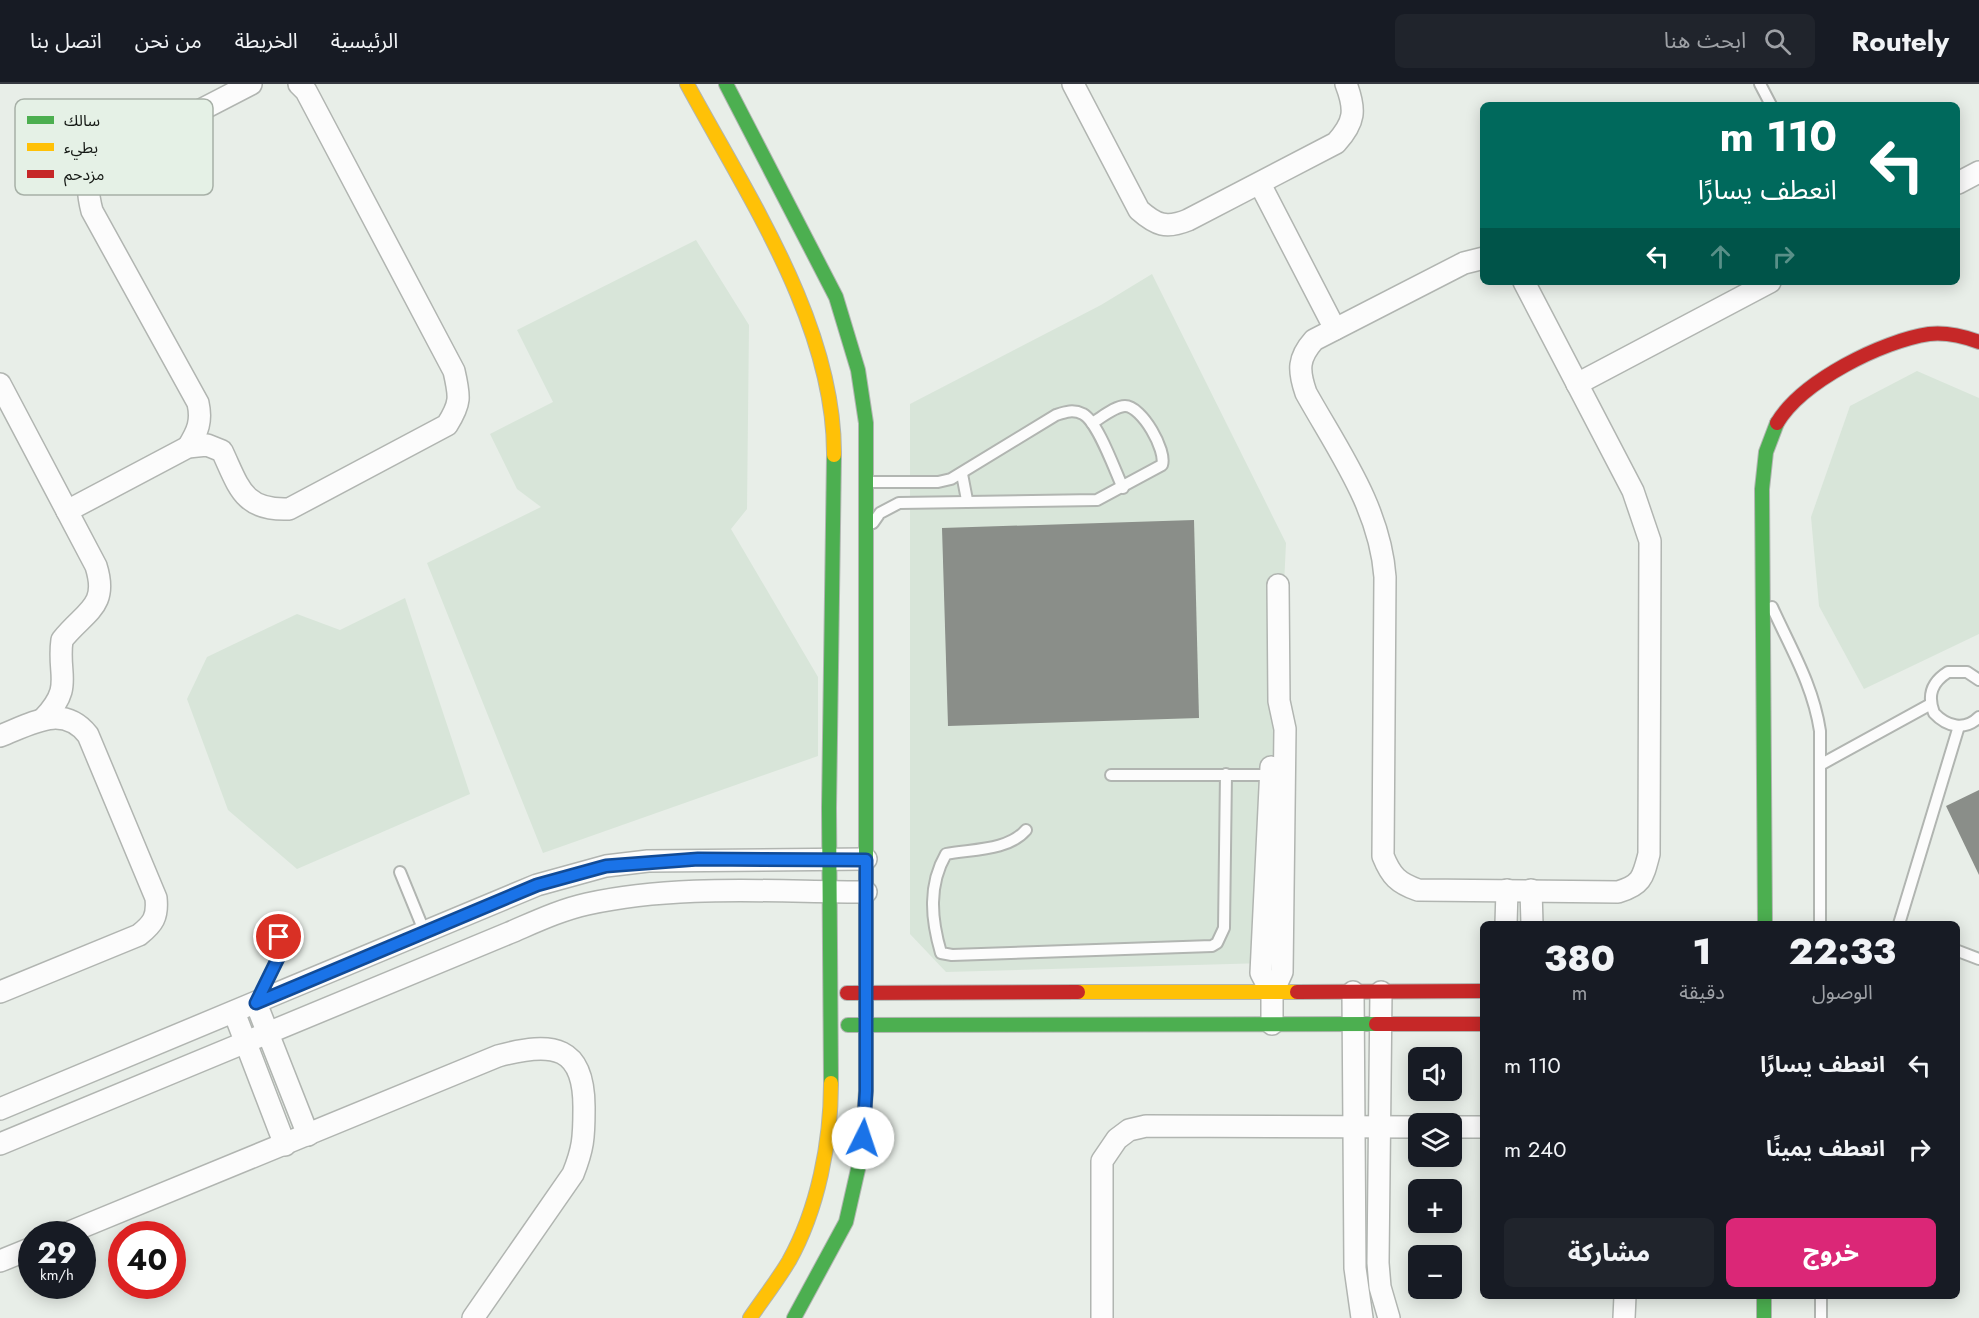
<!DOCTYPE html>
<html lang="ar">
<meta charset="utf-8">
<style>
body{margin:0;font-family:Jost,"Noto Sans Arabic",sans-serif;background:#20242c;color:#f1f3f6;direction:rtl;height:100vh;display:flex;flex-direction:column;font-size:22px;white-space:nowrap}
*{box-sizing:border-box;margin:0}
p{font-size:20px;color:#9ea1a6}
.icon{flex:none;width:33px;height:33px;fill:none;stroke:currentColor;stroke-width:2;stroke-linecap:round;stroke-linejoin:round}
.map{position:relative;flex:1;overflow:hidden;direction:ltr}
.details{position:absolute;left:1480px;top:837px;width:480px;height:378px;display:flex;flex-direction:column;background:#171b24;border-radius:9px;box-shadow:0 3px 15px #0003;direction:rtl}
.details>*{flex:none}
.top-card{position:absolute;left:1480px;top:18px;width:480px;height:183px;border-radius:9px;box-shadow:0 3px 15px #0003;direction:rtl;background:#00695c;color:#fff;overflow:hidden}
.fabs{position:absolute;left:1408px;top:963px;display:grid;gap:12px}
.fabs a{display:grid;place-items:center;width:54px;height:54px;border-radius:9px;background:#171b24;box-shadow:0 3px 15px #0003;font-size:30px}
.speed{position:absolute;left:18px;top:1137px;display:flex;gap:12px;font-size:30px;font-weight:700;text-align:center}
.speed>*{display:grid;place-content:center;width:78px;height:78px;border-radius:50%;background:#171b24;box-shadow:0 3px 15px #0003;line-height:1}
.speed small{font-size:15px;font-weight:400}
.speed .limit{border:9px solid #d22;background:#fff;color:#111}
.pin{position:absolute;display:grid;place-items:center;width:51px;height:51px;color:#fff;margin:-26px;border:3px solid #fff;border-radius:50%;box-shadow:0 2px 6px #0007}
.me{position:absolute;width:66px;margin:-33px;rotate:4deg;stroke-linejoin:round;filter:drop-shadow(0 0 4px #0008)}
.turn{display:flex;align-items:center;gap:21px;height:126px;padding:0 24px;font-size:27px}
.turn .icon{width:78px;height:78px;stroke-width:2.5}
.turn b{display:block;font-size:42px;line-height:51px}
.lanes{display:flex;align-items:center;height:57px;padding:0 24px;background:#0003;justify-content:center;gap:30px;direction:ltr}
.lanes .off{opacity:.35}
.eta{display:flex;justify-content:space-evenly;align-items:center;height:102px;text-align:center}
.eta b{font-size:36px;font-weight:800;line-height:42px}
.cta{display:flex;gap:12px;margin-top:auto;padding:12px 24px}
.cta a{flex:1;height:69px;border-radius:9px;background:#db2777;color:#fff;font-size:24px;font-weight:800;line-height:69px;text-align:center}
.cta a+a{background:#20242c;color:#f1f3f6}
ul{padding:0;list-style:none}
li{display:flex;align-items:center;gap:18px;height:84px;padding:0 24px}
li div{flex:1}
li b{display:block;font-size:22px}
li em{font-style:normal}
header{display:flex;align-items:center;gap:36px;box-sizing:border-box;height:84px;padding:0 30px;background:#171b24;border-bottom:2px solid #363941}
header strong{font-size:28px}
nav{display:flex;gap:33px;margin-inline-start:auto;font-size:21px}
.search{width:420px;height:54px;background:#20242c;display:flex;align-items:center;gap:15px;box-sizing:border-box;padding:0 21px;border-radius:9px;color:#9ea1a6;font-size:22px}
.map>svg:first-child{display:block}
</style>
<header>
<strong>Routely</strong>
<div class="search"><svg class="icon" aria-label="search" viewBox="0 0 24 24"><circle cx="10" cy="10" r="6"/><path d="M15 15l6 6"/></svg>ابحث هنا</div>
<nav><a>الرئيسية</a><a>الخريطة</a><a>من نحن</a><a>اتصل بنا</a></nav>
</header>
<div class="map">
<svg width="1979" height="1234" viewBox="0 0 1979 1234">
<rect width="100%" height="100%" fill="#e8eee8"/>
<g fill="#d8e5d9">
<polygon points="696,156 749,241 747,425 731,445 818,593 818,672 543,769 427,479 541,423 517,405 490,350 553,318 517,246"/>
<polygon points="1152,190 1286,459 1266,879 946,888 910,850 910,320 1101,221"/>
<polygon points="1917,287 1979,314 1979,550 1864,605 1819,522 1811,433 1850,322"/>
<polygon points="405,514 470,710 297,785 228,726 187,615 207,573 297,530 340,546"/>
</g>
<g fill="#8a8e89">
<polygon points="1194,436 1199,634 948,642 942,444"/>
<polygon points="1979,706 1979,791 1946,722"/>
</g>
<g fill="none" stroke-linecap="round" stroke-linejoin="round">
<defs>
<g id="lane">
<polyline points="1760,0 1771,21"/>
<polyline points="962,390 967,416"/>
<path d="M867,398H938L951,395L1056,331C1065,328 1073,325 1083,330C1098,338 1115,387 1123,404"/>
<path d="M873,439L880,429L899,419L1097,416L1162,381C1167,367 1142,322 1125,322C1115,322 1101,334 1092,339"/>
<path d="M1772,523C1791,565 1813,601 1820,647V840"/>
<path d="M1979,596L1967,588H1948C1932,598 1927,611 1934,629C1947,643 1965,647 1979,633"/>
<polyline points="1820,681 1931,620"/>
<polyline points="1111,691 1273,691"/>
<path d="M1026,746C1008,767 971,765 946,770C928,801 931,835 941,869L952,871L1212,862L1217,859L1224,844L1226,690"/>
<polyline points="400,788 425,849"/>
<polyline points="1899,840 1959,642"/>
<polyline points="1958,867 1979,875"/>
<polyline points="258,916 283,864 274,841"/>
<polyline points="1821,1234 1821,1212"/>
</g>
<g id="street">
<path d="M1073,0L1139,126C1156,141 1166,145 1188,136L1336,59C1355,38 1356,26 1346,0"/>
<polyline points="1958,99 1979,88"/>
<polyline points="1260,100 1335,245"/>
<path d="M1484,174L1464,179L1314,256C1298,274 1298,286 1306,309C1339,368 1380,424 1385,493L1383,772C1391,792 1398,799 1418,806L1618,808C1642,801 1643,793 1649,770L1650,457L1633,407L1524,198"/>
<path d="M0,300L96,482C109,523 85,527 62,556C57,592 74,602 44,634"/>
<polyline points="1577,300 1770,198"/>
<path d="M188,363C198,347 202,337 198,319L92,127C85,100 87,91 108,74L251,0"/>
<path d="M67,427L188,363L207,361L222,367C239,403 243,427 289,425L447,341C461,319 460,313 454,287L306,7L299,0"/>
<path d="M0,652C31,640 63,619 88,651L156,814C158,833 153,840 139,851L0,908"/>
<polyline points="1271,683 1261,889 1272,910"/>
<polyline points="1531,806 1532,840"/>
<polyline points="1506,840 1507,806"/>
<polyline points="1353,908 1355,1184 1362,1234"/>
<polyline points="1381,908 1378,1179 1380,1203 1389,1234"/>
<polyline points="256,919 308,1051"/>
<polyline points="234,928 285,1061"/>
<polyline points="1272,940 1272,910 1282,888 1285,645 1279,617 1278,501"/>
<polyline points="0,1025 537,801 606,782 648,777 866,775"/>
<polyline points="1452,1043 1484,1043"/>
<path d="M0,1060L509,849C535,838 560,826 587,820C677,800 774,808 866,808"/>
<path d="M65,1150L498,972C553,957 585,961 584,1026C584,1054 583,1065 573,1090L473,1234"/>
<polyline points="0,1177 32,1164"/>
<polyline points="1102,1234 1102,1077 1117,1055 1129,1046 1146,1042 1419,1043"/>
<polyline points="1624,1234 1625,1212"/>
</g>
<g id="fast">
<polyline points="726,0 836,213 858,286 866,339 866,804"/>
<polyline points="1765,840 1762,405 1766,368 1777,339"/>
<polyline points="848,941 1376,940"/>
<polyline points="831,999 829,724 834,371"/>
<polyline points="1764,1212 1764,1234"/>
<polyline points="794,1234 846,1138 861,1072"/>
</g>
<g id="slow">
<path d="M687,0C747,111 835,241 834,371"/>
<polyline points="1078,908 1297,908"/>
<polyline points="861,1072 866,1007 866,804"/>
<path d="M750,1234C763,1215 777,1197 789,1177C818,1125 831,1058 831,999"/>
</g>
<g id="jam">
<path d="M1777,339C1802,297 1882,257 1929,250C1947,248 1963,252 1979,258"/>
<polyline points="1297,908 1484,907"/>
<polyline points="847,909 1078,908"/>
<polyline points="1376,940 1484,940"/>
</g>
</defs>
<use href="#lane" stroke="#b1b5b1" stroke-width="14"/>
<use href="#street" stroke="#b1b5b1" stroke-width="24"/>
<use href="#fast" stroke="#b1b5b1" stroke-width="16"/>
<use href="#slow" stroke="#b1b5b1" stroke-width="16"/>
<use href="#jam" stroke="#b1b5b1" stroke-width="16"/>
<use href="#lane" stroke="#fcfcfc" stroke-width="10"/>
<use href="#street" stroke="#fcfcfc" stroke-width="21"/>
<use href="#fast" stroke="#4caf50" stroke-width="14"/>
<use href="#slow" stroke="#ffc107" stroke-width="14"/>
<use href="#jam" stroke="#c62828" stroke-width="14"/>
</g>
<g fill="none" stroke-linecap="round" stroke-linejoin="round">
<defs>
<polyline id="route" points="279,853 283,864 256,919 537,801 606,782 698,775 866,776 866,1007 863,1054"/>
</defs>
<use href="#route" stroke="#114b97" stroke-width="15"/>
<use href="#route" stroke="#1a73e8" stroke-width="10"/>
</g>
<rect x="15" y="15" width="198" height="96" rx="9" fill="#e5f1e6" stroke="#a7b0a7" stroke-width="1.5"/>
<rect x="27" y="32" width="27" height="8" fill="#4caf50"/>
<rect x="27" y="59" width="27" height="8" fill="#ffc107"/>
<rect x="27" y="86" width="27" height="8" fill="#c62828"/>
<g font-size="16" fill="#151915">
<text x="64" y="42">سالك</text>
<text x="64" y="69">بطيء</text>
<text x="64" y="96">مزدحم</text>
</g>
</svg>
<div class="fabs">
<a><svg class="icon" aria-label="sound" viewBox="0 0 24 24"><path d="M4 9h4l5-4v14l-5-4H4zM17 9q2 3 0 6"/></svg></a>
<a><svg class="icon" aria-label="layers" viewBox="0 0 24 24"><path d="M12 4l9 5-9 5-9-5zM3 14l9 5 9-5"/></svg></a>
<a>+</a>
<a>−</a>
</div>
<div class="speed"><div>29<small>km/h</small></div><div class="limit">40</div></div>
<div class="pin" style="left:279px;top:853px;background:#d93025"><svg class="icon" aria-label="arrive" viewBox="0 0 24 24"><path d="M6 21V4h12l-3 4 3 4H6"/></svg></div>
<svg class="me" style="left:863px;top:1054px" viewBox="-20 -20 40 40"><circle r="19" fill="#fff"/><path d="M0-13L10 11 0 6-10 11z" fill="#1a73e8"/></svg>
<div class="top-card">
<div class="turn"><svg class="icon" aria-label="left" viewBox="0 0 24 24"><path d="M17 20v-9H6M10 6l-5 5 5 5"/></svg><div><b>110 m</b>انعطف يسارًا</div></div>
<div class="lanes"><svg class="icon" aria-label="left" viewBox="0 0 24 24"><path d="M17 20v-9H6M10 6l-5 5 5 5"/></svg><svg class="icon off" aria-label="ahead" viewBox="0 0 24 24"><path d="M12 20V5M6 11l6-6 6 6"/></svg><svg class="icon off" aria-label="right" viewBox="0 0 24 24"><path d="M7 20v-9h11M14 6l5 5-5 5"/></svg></div>
</div>
<section class="details">
<div class="eta">
<div><b>22:33</b><p>الوصول</p></div>
<div><b>1</b><p>دقيقة</p></div>
<div><b>380</b><p>m</p></div>
</div>
<ul>
<li><svg class="icon" aria-label="left" viewBox="0 0 24 24"><path d="M17 20v-9H6M10 6l-5 5 5 5"/></svg><div><b>انعطف يسارًا</b></div><em>110 m</em></li>
<li><svg class="icon" aria-label="right" viewBox="0 0 24 24"><path d="M7 20v-9h11M14 6l5 5-5 5"/></svg><div><b>انعطف يمينًا</b></div><em>240 m</em></li>
</ul>
<div class="cta"><a>خروج</a><a>مشاركة</a></div>
</section>
</div>
